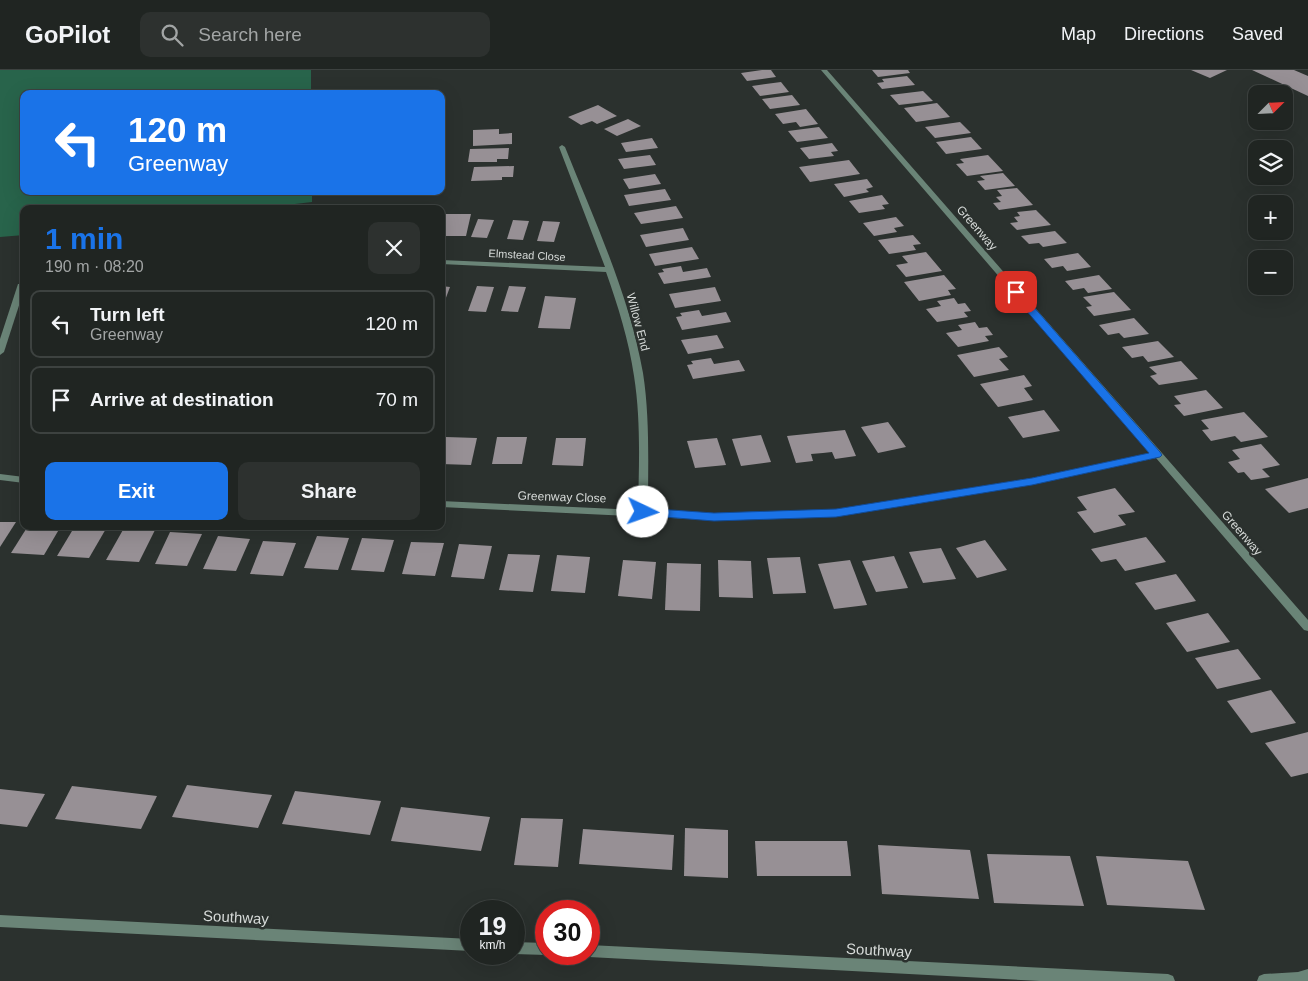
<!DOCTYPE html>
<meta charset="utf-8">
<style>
body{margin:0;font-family:Helvetica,sans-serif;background:#2d312f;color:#f1f3f6;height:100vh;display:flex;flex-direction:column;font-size:19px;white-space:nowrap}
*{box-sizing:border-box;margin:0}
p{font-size:16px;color:#a2a5a5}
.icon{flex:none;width:28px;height:28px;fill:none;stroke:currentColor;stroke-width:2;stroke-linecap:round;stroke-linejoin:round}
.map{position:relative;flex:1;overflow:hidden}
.panel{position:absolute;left:20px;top:135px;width:425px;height:325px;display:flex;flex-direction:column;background:#202522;border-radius:10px;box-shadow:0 5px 20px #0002,0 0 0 1px #3d4240}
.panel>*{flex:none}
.guide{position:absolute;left:20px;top:20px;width:425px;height:105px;border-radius:10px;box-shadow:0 5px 20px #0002,0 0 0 1px #3d4240;background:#1a73e8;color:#fff;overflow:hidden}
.needle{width:32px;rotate:66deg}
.buttons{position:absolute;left:1248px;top:15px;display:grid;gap:10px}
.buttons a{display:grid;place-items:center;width:45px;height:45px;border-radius:10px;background:#202522;box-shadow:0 5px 20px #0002,0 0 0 1px #3d4240;font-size:25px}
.speed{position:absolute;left:460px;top:830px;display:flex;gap:10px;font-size:25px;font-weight:700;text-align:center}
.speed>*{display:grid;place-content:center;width:65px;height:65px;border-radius:50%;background:#202522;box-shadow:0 5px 20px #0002,0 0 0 1px #3d4240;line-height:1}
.speed small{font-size:12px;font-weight:400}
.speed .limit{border:8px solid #d22;background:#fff;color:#111}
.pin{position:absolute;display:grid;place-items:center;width:42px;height:42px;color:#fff;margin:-21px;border-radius:10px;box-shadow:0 2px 8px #0006}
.me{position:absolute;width:55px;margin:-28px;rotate:93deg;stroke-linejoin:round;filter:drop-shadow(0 0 4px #0008)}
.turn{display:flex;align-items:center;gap:18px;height:105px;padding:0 25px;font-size:22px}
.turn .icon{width:65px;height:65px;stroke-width:2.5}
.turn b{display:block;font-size:35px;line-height:42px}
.round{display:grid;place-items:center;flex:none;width:52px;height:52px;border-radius:10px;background:#2d312f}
.summary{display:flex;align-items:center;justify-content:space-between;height:85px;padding:0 25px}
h1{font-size:30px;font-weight:700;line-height:38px;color:#1a73e8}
.primary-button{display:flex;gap:10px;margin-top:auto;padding:10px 25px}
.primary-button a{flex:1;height:58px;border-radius:10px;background:#1a73e8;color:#fff;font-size:20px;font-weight:700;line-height:58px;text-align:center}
.primary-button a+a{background:#2d312f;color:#f1f3f6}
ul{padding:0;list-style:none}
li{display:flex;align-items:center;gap:15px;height:68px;margin:0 10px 8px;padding:0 15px;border:2px solid #3d4240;border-radius:10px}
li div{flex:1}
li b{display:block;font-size:19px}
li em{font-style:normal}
header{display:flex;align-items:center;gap:30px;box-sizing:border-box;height:70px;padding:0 25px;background:#202522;border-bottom:1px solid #3d4240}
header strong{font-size:24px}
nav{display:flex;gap:28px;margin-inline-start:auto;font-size:18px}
.search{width:350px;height:45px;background:#2d312f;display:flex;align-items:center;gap:12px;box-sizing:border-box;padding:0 18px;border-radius:10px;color:#a2a5a5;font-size:19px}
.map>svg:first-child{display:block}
</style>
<header>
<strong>GoPilot</strong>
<div class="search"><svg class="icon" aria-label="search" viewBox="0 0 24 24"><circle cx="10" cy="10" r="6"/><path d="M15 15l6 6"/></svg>Search here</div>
<nav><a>Map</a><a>Directions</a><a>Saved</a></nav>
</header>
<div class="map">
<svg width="1308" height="911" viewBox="0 0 1308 911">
<rect width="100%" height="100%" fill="#2b312e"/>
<polygon fill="#28644b" points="0,0 311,0 311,24 24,24 24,121 312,121 312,132 252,139 24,139 24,165 0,167"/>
<g fill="#979095">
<polygon points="762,0 771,0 776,7 747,11 741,3"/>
<polygon points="872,0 908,0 910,3 878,7"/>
<polygon points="1191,0 1227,0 1210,8"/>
<polygon points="1252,0 1294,0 1308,6 1308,26"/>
<polygon points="907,6 915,15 882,19 877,13 884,12 882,9"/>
<polygon points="781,12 789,22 760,26 752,16"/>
<polygon points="923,21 933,31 899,35 890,25"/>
<polygon points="792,25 800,35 770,39 762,29"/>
<polygon points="937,33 950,47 916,52 904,38"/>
<polygon points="598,35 617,46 597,54 592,51 581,55 568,47"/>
<polygon points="806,39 818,54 800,57 796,52 783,54 775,44"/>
<polygon points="628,49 641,56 617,66 604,59"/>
<polygon points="960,52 971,63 935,68 925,57"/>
<polygon points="819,57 828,68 797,72 788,61"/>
<polygon points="499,59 499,64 512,63 512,74 473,76 473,60"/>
<polygon points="971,67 982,79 946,84 936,72"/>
<polygon points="652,68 658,78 626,82 621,73"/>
<polygon points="832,73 838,81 831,82 834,86 809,89 800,78"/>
<polygon points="509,78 508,89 497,89 497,92 468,92 470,79"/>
<polygon points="650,85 656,95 624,99 618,89"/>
<polygon points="988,85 1003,101 967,106 956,94 964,93 960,89"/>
<polygon points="849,90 860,104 810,112 799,97"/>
<polygon points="514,96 513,107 502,107 502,110 471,111 474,97"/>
<polygon points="1003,103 1015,116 985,120 977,111 985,110 980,106"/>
<polygon points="655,104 661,114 629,119 623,109"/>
<polygon points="867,109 873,117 866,119 869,122 844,127 834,114"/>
<polygon points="1017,118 1033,135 999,140 993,133 1001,132 996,127 1002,126 997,120"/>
<polygon points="665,119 671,130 629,136 624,125"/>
<polygon points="882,125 889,134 882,135 885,139 859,143 849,131"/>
<polygon points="328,136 363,136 362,139 327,139"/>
<polygon points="676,136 683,148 641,154 634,143"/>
<polygon points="1036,140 1051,155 1017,160 1010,153 1018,152 1014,147 1020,146 1017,142"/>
<polygon points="441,144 471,144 466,166 441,166"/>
<polygon points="896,147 904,156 894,158 897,162 874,166 863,153"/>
<polygon points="478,149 494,150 487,168 471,167"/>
<polygon points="513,150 529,151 523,170 507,169"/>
<polygon points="543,151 560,152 554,172 537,171"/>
<polygon points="683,158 689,170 646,177 640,165"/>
<polygon points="1055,161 1067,173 1043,177 1039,173 1029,174 1021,166"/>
<polygon points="913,165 921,174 913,175 916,180 889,184 878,170"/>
<polygon points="692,177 699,189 655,196 649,184"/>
<polygon points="926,182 942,201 906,207 896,195 908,193 902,186"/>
<polygon points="1078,183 1091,197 1067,201 1063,196 1052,198 1044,189"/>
<polygon points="681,196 683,202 707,198 711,207 664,214 658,203 664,202 662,199"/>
<polygon points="944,205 956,219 948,220 951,225 919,231 904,212"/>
<polygon points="1099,205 1112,219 1088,223 1084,218 1073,220 1065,211"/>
<polygon points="441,216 450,217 441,241"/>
<polygon points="477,216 494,217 486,242 468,241"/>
<polygon points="509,216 526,217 518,242 501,241"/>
<polygon points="715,217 721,231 675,238 669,224"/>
<polygon points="1114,222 1131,240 1094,246 1086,237 1092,236 1083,227"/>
<polygon points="545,226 576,228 570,259 538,258"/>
<polygon points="954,228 958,234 965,233 971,241 964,242 968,247 937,252 926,239 941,236 937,231"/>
<polygon points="699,240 702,246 726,242 731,252 682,260 676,247 682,246 680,243"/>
<polygon points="1134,248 1149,264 1124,268 1119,263 1108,265 1099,255"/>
<polygon points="975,252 979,258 987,257 993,265 985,266 989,271 958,277 946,263 962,260 958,255"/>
<polygon points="717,265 724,278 688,284 681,270"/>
<polygon points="1158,271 1174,287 1148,292 1143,286 1132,288 1122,277"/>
<polygon points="999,277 1008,287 999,289 1009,300 974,307 957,285"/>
<polygon points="711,288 714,294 739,290 745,301 693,309 687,295 693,294 691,291"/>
<polygon points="1181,291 1198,309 1159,315 1150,306 1157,304 1149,297"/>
<polygon points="1024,305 1032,316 1024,318 1033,330 998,337 980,314"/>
<polygon points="1206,320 1223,338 1184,346 1174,335 1181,334 1174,326"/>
<polygon points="1044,340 1060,361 1023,368 1008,347"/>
<polygon points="1244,342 1268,367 1241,372 1235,366 1211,371 1202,360 1209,359 1201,350"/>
<polygon points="888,352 906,377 878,383 861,357"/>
<polygon points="845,360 856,386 835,389 832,382 823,383 811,384 813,391 796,393 787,366"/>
<polygon points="761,365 771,392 741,396 732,369"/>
<polygon points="446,367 477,368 471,395 441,394"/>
<polygon points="497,367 527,367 522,394 492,394"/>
<polygon points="556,368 586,368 583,396 552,395"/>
<polygon points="717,368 726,395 695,398 687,371"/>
<polygon points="1261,374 1280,395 1262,399 1270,407 1251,410 1244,402 1238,403 1228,392 1240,389 1232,380"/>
<polygon points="1308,408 1308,438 1289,443 1265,419"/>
<polygon points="1115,418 1135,442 1118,445 1126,455 1094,463 1077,442 1087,440 1077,427"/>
<polygon points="0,452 16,452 0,477"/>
<polygon points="28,456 61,456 44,485 11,483"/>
<polygon points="75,456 107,457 89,488 57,486"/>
<polygon points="124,458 155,460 139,492 106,490"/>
<polygon points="170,462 202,464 187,496 155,494"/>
<polygon points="218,466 250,469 236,501 203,499"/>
<polygon points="317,466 349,468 338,500 304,498"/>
<polygon points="1146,467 1166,492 1125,501 1116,489 1101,492 1091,479"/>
<polygon points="362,468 394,470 384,502 351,500"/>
<polygon points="985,470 1007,500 977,508 956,478"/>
<polygon points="263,471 296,473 283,506 250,504"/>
<polygon points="411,472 444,473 435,506 402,504"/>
<polygon points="459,474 492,476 484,509 451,507"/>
<polygon points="941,478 956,509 923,513 909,482"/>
<polygon points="508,484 540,485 533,522 499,520"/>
<polygon points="557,485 590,487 585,523 551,521"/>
<polygon points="894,486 908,518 876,522 862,491"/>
<polygon points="800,487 806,523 773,524 767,488"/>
<polygon points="623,490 656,492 652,529 618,526"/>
<polygon points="718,490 751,491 753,528 719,527"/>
<polygon points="850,490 867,535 834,539 818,494"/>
<polygon points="667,493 701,494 700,541 665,540"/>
<polygon points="1176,504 1196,531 1155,540 1135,513"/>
<polygon points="1208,543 1230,572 1187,582 1166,553"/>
<polygon points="1238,579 1261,609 1217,619 1195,588"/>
<polygon points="1271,620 1296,653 1251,663 1227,631"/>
<polygon points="1308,662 1308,703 1291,707 1265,673"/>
<polygon points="187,715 229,720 272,725 258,758 172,747"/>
<polygon points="72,716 115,721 157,726 141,759 55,749"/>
<polygon points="0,719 45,724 27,757 0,754"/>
<polygon points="295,721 381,731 370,765 282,754"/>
<polygon points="401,737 490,747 481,781 391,771"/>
<polygon points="521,748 563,749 558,797 514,795"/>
<polygon points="685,758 728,760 728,808 684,806"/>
<polygon points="583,759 674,765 672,800 579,794"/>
<polygon points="755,771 847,771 851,806 757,806"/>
<polygon points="878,775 970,780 979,829 882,824"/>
<polygon points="987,784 1070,786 1084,836 994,833"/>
<polygon points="1096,786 1188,791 1205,840 1107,835"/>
</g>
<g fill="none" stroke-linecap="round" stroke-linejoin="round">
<g fill="#6a8477" fill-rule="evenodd">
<path d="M821,0H827L1308,550V561L1304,560L1156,388L1032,414L836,446L714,450L441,437V431L638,440C639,395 641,350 634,306C629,271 618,236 606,202L441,194V190L605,197L559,77L562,75L565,77C595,152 629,224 643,303C650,348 648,395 648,440L714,444L836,440L1032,408L1151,383Z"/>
<polygon points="18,214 24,214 24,220 4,282 0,285 0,269"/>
<polygon points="0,404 24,407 24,413 0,410"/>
<polygon points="0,845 471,869 471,881 0,857"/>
<polygon points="514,872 546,873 546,884 550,884 546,885 514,884 512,884 514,884"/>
<polygon points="589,875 1168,904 1173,906 1175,911 1040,911 589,887 583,884 589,884"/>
<polygon points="1308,899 1308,911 1257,911 1259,906 1264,904 1298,902"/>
</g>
</g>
<polygon fill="#1a73e8" stroke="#114b97" points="1016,219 1019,220 1160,382 1162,385 1160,387 1032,415 836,447 714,451 639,445 637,442 643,438 714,443 836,439 1032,408 1149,383 1012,224 1011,222"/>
<g text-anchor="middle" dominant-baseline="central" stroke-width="5" stroke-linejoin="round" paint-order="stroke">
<g font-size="11" fill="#d6dad8" stroke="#2b312e">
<text transform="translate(527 185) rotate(3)">Elmstead Close</text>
</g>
<g font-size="12" fill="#d6dad8" stroke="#2b312e">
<text transform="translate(977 158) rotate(49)">Greenway</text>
<text transform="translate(638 252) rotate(75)">Willow End</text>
<text transform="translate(562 427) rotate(2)">Greenway Close</text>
<text transform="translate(1242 463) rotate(49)">Greenway</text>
</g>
<g font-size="15" fill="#d6dad8" stroke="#2b312e">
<text transform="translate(236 847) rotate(3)">Southway</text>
<text transform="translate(879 880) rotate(3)">Southway</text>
</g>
</g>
</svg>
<div class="buttons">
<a><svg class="needle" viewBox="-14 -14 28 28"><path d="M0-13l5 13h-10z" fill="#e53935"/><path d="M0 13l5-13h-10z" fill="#a2a5a5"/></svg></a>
<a><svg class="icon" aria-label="layers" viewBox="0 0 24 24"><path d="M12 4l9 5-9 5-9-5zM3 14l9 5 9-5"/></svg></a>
<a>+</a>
<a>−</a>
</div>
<div class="speed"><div>19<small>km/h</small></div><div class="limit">30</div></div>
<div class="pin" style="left:1016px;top:222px;background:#d93025"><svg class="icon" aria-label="arrive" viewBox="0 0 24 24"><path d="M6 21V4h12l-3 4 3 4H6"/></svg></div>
<svg class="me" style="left:643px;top:442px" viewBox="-20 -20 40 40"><circle r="19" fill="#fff"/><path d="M0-13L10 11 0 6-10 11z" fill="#1a73e8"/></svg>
<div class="guide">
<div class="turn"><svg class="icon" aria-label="left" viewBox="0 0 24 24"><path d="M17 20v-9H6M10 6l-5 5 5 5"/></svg><div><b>120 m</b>Greenway</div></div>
</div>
<section class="panel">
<div class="summary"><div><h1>1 min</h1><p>190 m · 08:20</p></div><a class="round"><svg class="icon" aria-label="close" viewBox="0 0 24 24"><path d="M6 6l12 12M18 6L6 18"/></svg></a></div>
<ul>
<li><svg class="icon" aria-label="left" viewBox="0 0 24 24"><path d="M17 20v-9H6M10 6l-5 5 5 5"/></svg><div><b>Turn left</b><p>Greenway</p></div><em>120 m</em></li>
<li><svg class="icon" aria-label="arrive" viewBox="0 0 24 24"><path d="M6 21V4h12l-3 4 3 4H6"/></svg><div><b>Arrive at destination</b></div><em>70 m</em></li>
</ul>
<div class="primary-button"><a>Exit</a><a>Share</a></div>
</section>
</div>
